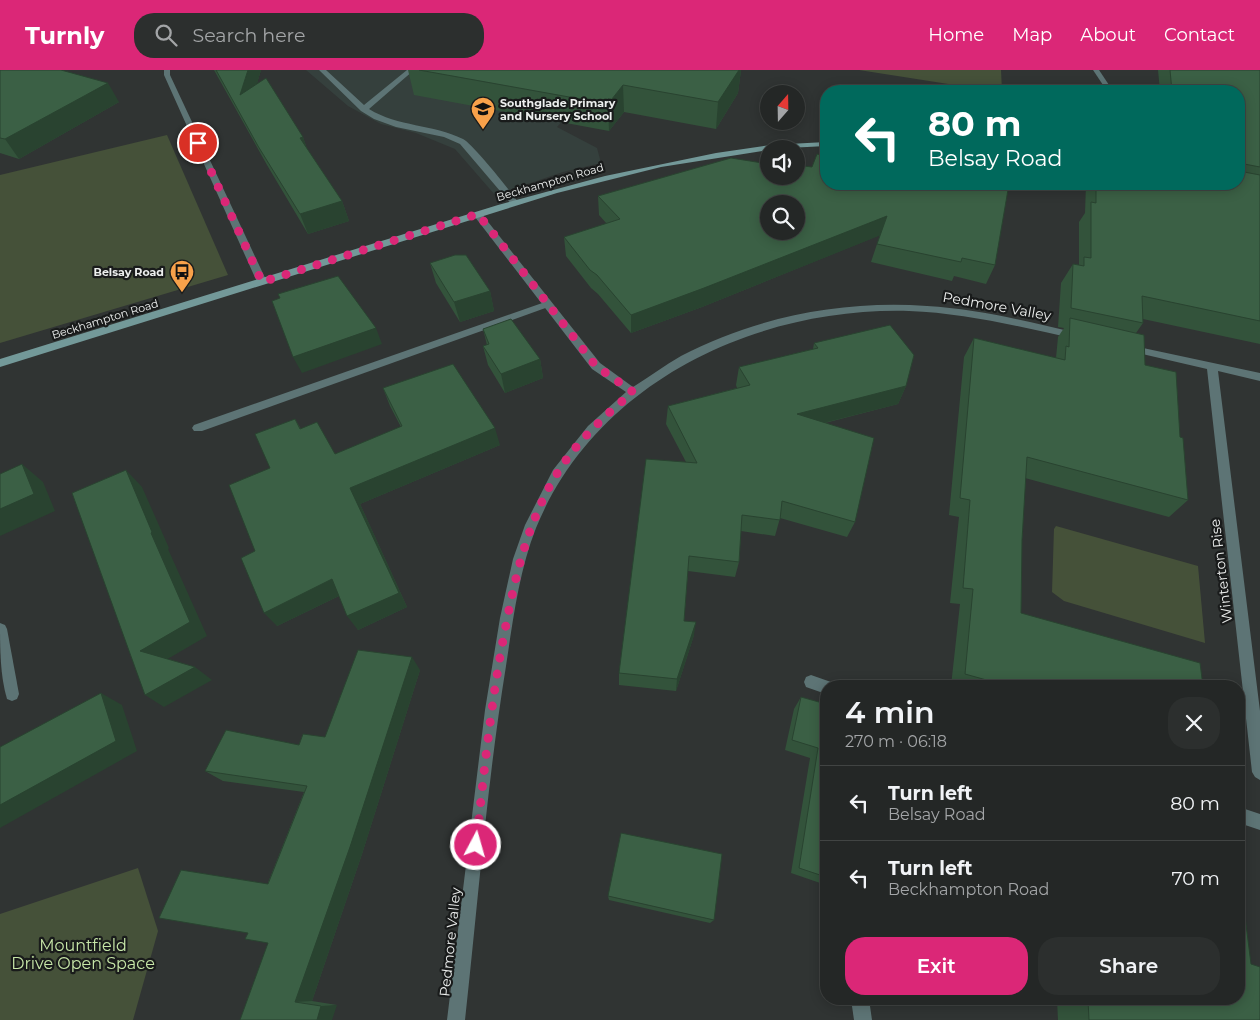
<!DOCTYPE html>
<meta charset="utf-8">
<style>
body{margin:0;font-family:Montserrat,sans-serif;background:#2c2f2e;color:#f1f3f6;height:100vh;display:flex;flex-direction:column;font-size:19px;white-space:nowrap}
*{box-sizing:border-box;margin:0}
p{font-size:16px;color:#a3a5a7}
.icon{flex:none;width:28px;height:28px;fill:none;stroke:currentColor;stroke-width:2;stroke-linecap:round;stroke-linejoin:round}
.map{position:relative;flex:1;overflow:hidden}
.details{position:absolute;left:820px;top:610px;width:425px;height:325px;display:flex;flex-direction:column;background:#242726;border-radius:20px;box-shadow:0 2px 12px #0003,0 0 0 1px #414443}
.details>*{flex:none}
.banner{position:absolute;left:820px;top:15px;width:425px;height:105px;border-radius:20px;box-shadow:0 2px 12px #0003,0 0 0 1px #414443;background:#00695c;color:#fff;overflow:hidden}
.needle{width:32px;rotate:20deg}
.tools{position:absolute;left:760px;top:15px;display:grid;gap:10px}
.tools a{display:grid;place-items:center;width:45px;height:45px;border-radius:50%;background:#242726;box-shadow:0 2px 12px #0003,0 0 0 1px #414443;font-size:25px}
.pin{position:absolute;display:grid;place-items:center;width:42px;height:42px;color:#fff;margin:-21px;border:2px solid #fff;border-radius:50%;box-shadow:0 1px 5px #0007}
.me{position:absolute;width:55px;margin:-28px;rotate:6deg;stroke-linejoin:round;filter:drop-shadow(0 0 4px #0008)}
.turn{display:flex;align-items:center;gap:18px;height:105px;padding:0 25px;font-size:22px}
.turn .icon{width:65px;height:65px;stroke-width:2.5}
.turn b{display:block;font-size:35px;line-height:42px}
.round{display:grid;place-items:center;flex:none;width:52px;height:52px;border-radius:20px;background:#2c2f2e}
.headline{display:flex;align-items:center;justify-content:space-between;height:85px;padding:0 25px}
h1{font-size:30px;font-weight:600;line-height:38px}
.button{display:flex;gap:10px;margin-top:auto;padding:10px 25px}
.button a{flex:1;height:58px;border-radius:20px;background:#db2777;color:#fff;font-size:20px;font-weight:600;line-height:58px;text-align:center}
.button a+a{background:#2c2f2e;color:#f1f3f6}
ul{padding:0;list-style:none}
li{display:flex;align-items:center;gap:15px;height:75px;padding:0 25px;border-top:1px solid #414443}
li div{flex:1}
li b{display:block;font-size:19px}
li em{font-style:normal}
header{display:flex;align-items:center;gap:30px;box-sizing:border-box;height:70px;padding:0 25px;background:#db2777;color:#fff}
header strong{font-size:24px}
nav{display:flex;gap:28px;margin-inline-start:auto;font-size:18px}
.search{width:350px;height:45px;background:#2c2f2e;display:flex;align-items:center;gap:12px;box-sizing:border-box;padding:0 18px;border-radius:20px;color:#a3a5a7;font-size:19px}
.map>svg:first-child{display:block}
</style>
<header>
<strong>Turnly</strong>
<div class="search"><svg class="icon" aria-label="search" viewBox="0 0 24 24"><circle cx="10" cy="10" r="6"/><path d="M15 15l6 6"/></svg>Search here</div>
<nav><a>Home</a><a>Map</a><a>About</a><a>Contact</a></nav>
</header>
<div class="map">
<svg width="1260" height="950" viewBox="0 0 1260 950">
<rect width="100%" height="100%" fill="#303433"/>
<polygon fill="#35403d" points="306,0 643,0 577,35 557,57 597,78 601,93 563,102 495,125 455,79 416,63 381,54 348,36"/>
<g fill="#455139">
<polygon points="859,0 1001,0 1002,21 993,21"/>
<polygon points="167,65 228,205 0,273 0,105"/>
<polygon points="1056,456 1198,496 1205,573 1064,531 1052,522 1054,459"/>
<polygon points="138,798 158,861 133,950 0,950 0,844"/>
</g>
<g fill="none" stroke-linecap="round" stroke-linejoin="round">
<g fill="#5d7475" fill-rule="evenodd">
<path d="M319,0H326L364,35L407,0H414L369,39C398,57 433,54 463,69C473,74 511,122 519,133L512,135L460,74L444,67L396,57L374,49L361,41Z"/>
<polygon points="548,231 551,232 551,236 202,361 194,361 192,358 194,355"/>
<polygon points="811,605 831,612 833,616 826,616 826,624 806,617 804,612 806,607"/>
<polygon points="1239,737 1260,744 1260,760 1239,753"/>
<polygon points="851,929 869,929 872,950 854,950"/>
</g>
<g fill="#5d7475" fill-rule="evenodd">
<polygon points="164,0 170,0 170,5 267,212 265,214 259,214 257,212 164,5"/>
<polygon points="1093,0 1099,0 1113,21 1107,21"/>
<path d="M478,142L481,143L600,293L633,317C649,307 665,295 681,286C756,247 842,230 927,236C977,239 1027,251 1076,263L1081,266L1076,269C1021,257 965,243 909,241C757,237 596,311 536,458C519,501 513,550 506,596C487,713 478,832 465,950H447L485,640L500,548L513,489L525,455L553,400L588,356L626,322L592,299L475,147L474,145Z"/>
<polygon points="1129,275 1260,303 1260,311 1218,301 1260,641 1260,710 1255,707 1252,702 1207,299 1125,280 1124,278"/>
<path d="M0,553L5,555L7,559L19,624L17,629L12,631L7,629C0,606 0,577 0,553Z"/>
</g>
<polygon fill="#739999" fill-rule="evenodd" points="826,72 826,76 769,79 769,80 661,97 557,123 0,297 0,289 498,135 605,106 716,83 770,75"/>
</g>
<g fill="#33533b">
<polygon points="0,0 119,32 19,89 0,83"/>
<polygon points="214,0 261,0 257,13 303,67 307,79 342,131 349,151 308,164 267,95"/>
<polygon points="408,0 741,0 738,23 716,59 624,42 609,61 414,25"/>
<polygon points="1158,0 1260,0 1260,274 1143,249 1143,253 1136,263 1145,295 1180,367 1188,430 1169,447 1025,408 1022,470 1021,543 1203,616 951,616 960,534 950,533 959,447 949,445 964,287 974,268 1056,288 1058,267 1064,258 1058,257 1061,213 1073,194 1079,195 1079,152 1085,143 1086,114 1239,114 1239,21 1160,21"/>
<polygon points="731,88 995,195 986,214 954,206 952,211 871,192 880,165 702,237 631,263 598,224 591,218 566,186 564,167 607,154 599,145 598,126"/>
<polygon points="430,193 490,221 494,241 460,252 436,213"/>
<polygon points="483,259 540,289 543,308 505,323 488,295 483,276 487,275"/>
<polygon points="814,273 906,316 898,334 825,353 855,452 847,467 780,448 775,466 741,461 739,492 735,507 688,501 684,551 694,565 676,621 619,615 619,603 686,392 666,354 668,336 737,318 736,315 739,297 813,279"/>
<polygon points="383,318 500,375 360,434 407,537 358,560 339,526 277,556 255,481 270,398 295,349 301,359 335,384 401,357 390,336"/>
<polygon points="420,600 362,784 312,931 337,935 240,950 268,873 248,863 304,722 223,711 205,701 325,667"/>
<polygon points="801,627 826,634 826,815 791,803 810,688 785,680 794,639"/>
<polygon points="608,826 714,850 710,853 609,830"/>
<polygon points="1251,894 1260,950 1058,950 1057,929 1239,929"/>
</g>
<g fill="#294330">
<polygon points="248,0 261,0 248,44 240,25"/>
<polygon points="739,0 741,0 738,23 716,59 718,32"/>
<polygon points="108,13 119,32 19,89 5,69"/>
<polygon points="623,15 624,42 609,61 608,34"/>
<polygon points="303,67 310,87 300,68"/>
<polygon points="342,131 349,151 308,164 300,144"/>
<polygon points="887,146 881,165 702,237 631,263 631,245"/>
<polygon points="490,221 494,241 460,252 454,232"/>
<polygon points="376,258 382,274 302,303 293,287"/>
<polygon points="540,289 543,308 505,323 501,304"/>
<polygon points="906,316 898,334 792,361 797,344"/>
<polygon points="495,358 500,375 360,434 407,537 358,560 347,546 350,418"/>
<polygon points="22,394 43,412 55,441 0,466 0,439"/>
<polygon points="126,400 142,417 169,478 168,479 207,566 159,594 140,581"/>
<polygon points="332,509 343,524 277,556 264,543"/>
<polygon points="696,552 694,565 676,621 677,609"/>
<polygon points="412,587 420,600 362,784 312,931 295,932"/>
<polygon points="195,597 212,610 164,637 145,625"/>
<polygon points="101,623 122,635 137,681 0,758 0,735"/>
<polygon points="337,935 332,950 317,950 321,936"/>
</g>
<g fill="#3b6045" stroke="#294330" fill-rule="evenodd">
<polygon points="0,0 61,0 108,13 5,69 0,68"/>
<polygon points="216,0 248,0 240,25 266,8 303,67 300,68 342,131 300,144 258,76"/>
<polygon points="419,0 739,0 718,32 623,15 608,34"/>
<polygon points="1170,0 1260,0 1260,97 1239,93 1239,21 1172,21"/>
<path d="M817,84L826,86V114H1009L995,195L962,188L961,192L877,174L887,146L704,218L631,245L597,205L590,200L564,167L620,149L598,126L731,88L769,94V106H796V95L812,97ZM769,134H796V161H769Z"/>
<polygon points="1239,101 1260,105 1260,251 1142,226 1143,253 1071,238 1073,194 1084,196 1084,187 1091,188 1091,132 1096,133 1096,114 1239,114"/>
<polygon points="455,185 466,185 490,221 454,232 430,193"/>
<polygon points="338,206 376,258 293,287 272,231 280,228 278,224"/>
<polygon points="1070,248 1144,265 1145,295 1176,302 1180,367 1183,368 1188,430 1027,387 1022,470 1021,543 1200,593 1203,616 1008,616 965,604 973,519 963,518 970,430 960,428 974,268 1065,290 1066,276 1069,277"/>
<polygon points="511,249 540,289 501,304 483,276 489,274 483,259"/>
<polygon points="890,255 914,285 906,316 797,344 874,368 855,452 782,431 780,450 742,445 739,492 689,486 684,551 696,552 677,609 619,603 646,389 697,393 668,336 750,315 739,297 818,278 814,273"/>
<polygon points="453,294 495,358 350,418 399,523 347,546 332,509 264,543 241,488 255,481 229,415 270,398 255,364 295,349 300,359 317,352 335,384 402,356 383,318"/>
<polygon points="22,394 34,424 0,439 0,404"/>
<polygon points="126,400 152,462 151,463 190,552 140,581 195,597 145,625 72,423"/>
<polygon points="358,580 412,587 350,777 295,932 321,936 317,950 240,950 268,873 245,869 248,863 159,848 181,800 268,814 307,716 205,701 226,660 299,675 303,664 325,667"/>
<polygon points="101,623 116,671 0,735 0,677"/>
<polygon points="801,627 826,634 826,807 799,798 818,678 792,670"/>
<polygon points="621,763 722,784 714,850 608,826"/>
<polygon points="1239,799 1251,894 1260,897 1260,950 1089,950 1088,929 1182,929 1186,930 1185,929 1239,929"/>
</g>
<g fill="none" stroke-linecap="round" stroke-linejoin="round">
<path stroke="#db2777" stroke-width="9" stroke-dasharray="0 16.2" d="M198,73L262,212L478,144L596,296L633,322C602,348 572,376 552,412C526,459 515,508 505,560C491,631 484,703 476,775"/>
</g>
<defs>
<symbol id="school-pin" viewBox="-11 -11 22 30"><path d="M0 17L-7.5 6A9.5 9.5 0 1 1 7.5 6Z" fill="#f8a14a" stroke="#191b1b"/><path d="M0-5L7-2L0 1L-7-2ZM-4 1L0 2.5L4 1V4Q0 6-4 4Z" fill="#111"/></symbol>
<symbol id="bus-pin" viewBox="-11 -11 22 30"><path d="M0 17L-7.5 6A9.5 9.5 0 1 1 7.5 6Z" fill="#f8a14a" stroke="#191b1b"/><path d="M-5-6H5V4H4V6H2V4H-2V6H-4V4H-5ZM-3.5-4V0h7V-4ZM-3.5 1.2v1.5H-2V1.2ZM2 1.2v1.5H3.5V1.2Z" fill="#111"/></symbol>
</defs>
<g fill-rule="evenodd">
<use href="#school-pin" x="469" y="25" width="28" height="38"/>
<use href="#bus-pin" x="168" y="188" width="28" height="38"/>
</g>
<g text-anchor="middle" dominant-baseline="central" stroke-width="4.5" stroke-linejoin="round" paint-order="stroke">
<g font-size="11" font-weight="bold" fill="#edefee" stroke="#191b1b" text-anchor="start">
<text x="500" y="33">Southglade Primary<tspan x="500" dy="13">and Nursery School</tspan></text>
<text x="164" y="202" text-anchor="end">Belsay Road</text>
</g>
<g font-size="11" fill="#edefee" stroke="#191b1b">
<text transform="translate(550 112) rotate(-16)">Beckhampton Road</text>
<text transform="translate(105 249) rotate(-17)">Beckhampton Road</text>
</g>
<g font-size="14" fill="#edefee" stroke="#191b1b">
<text transform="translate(997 236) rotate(10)">Pedmore Valley</text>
<text transform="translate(1221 501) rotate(-97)">Winterton Rise</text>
<text transform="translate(450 872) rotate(-84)">Pedmore Valley</text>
</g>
<g font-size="16" fill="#c7e7a8" stroke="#191b1b">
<text x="83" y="875">Mountfield<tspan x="83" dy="18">Drive Open Space</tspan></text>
</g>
</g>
</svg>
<div class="tools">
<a><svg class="needle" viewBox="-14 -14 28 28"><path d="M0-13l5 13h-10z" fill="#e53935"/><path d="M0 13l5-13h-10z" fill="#a3a5a7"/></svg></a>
<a><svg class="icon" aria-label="sound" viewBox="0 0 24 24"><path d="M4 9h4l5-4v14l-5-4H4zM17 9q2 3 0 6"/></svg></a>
<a><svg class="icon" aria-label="search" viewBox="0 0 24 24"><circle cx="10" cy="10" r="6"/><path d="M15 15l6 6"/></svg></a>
</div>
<div class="pin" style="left:198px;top:73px;background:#d93025"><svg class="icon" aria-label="arrive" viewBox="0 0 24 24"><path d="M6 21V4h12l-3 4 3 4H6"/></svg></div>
<svg class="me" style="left:476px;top:775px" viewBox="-20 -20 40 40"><circle r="17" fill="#db2777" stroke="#fff" stroke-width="3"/><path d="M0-11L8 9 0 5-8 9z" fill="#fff"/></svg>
<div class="banner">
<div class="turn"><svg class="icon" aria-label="left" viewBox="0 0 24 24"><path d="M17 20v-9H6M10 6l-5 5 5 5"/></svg><div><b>80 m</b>Belsay Road</div></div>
</div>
<section class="details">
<div class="headline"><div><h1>4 min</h1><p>270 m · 06:18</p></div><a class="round"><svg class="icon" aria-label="close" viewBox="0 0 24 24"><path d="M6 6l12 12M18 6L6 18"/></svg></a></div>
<ul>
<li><svg class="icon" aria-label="left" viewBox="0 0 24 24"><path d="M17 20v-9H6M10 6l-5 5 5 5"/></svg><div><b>Turn left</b><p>Belsay Road</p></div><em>80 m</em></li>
<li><svg class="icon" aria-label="left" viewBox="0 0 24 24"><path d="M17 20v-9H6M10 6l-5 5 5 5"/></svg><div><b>Turn left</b><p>Beckhampton Road</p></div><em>70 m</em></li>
</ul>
<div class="button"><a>Exit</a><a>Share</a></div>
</section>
</div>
